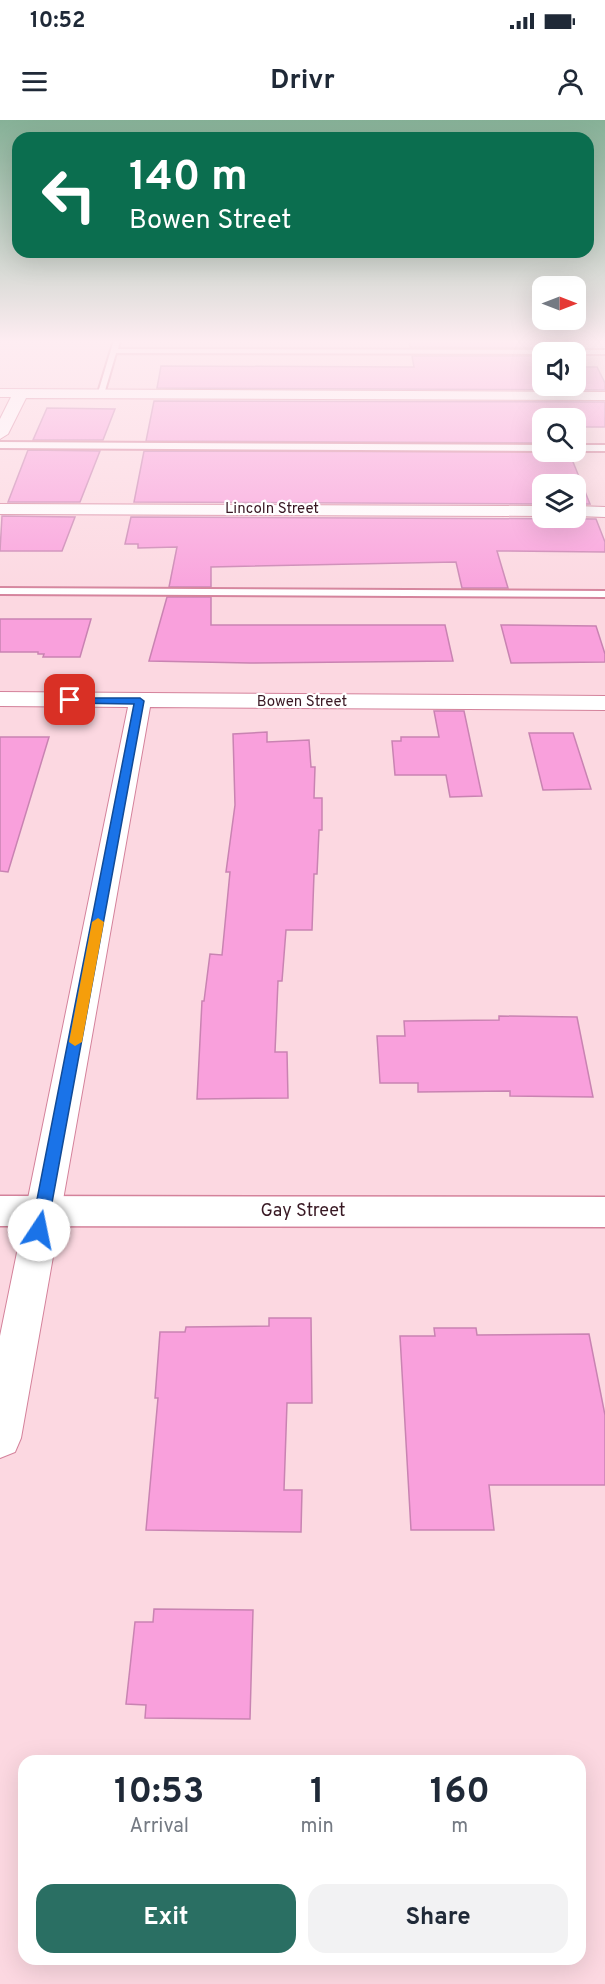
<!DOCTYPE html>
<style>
body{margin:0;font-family:Overpass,sans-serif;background:#f2f2f3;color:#1f2937;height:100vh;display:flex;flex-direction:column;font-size:22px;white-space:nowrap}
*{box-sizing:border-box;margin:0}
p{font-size:20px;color:#747a83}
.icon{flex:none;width:33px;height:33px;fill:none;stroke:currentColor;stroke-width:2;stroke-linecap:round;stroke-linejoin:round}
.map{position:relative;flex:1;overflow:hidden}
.drawer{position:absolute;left:18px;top:1635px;width:568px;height:210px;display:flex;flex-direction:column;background:#fff;border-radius:18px;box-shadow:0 6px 24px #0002}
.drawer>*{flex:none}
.top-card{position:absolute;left:12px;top:12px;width:582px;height:126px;border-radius:18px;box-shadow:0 6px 24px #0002;background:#0b6e4f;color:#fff;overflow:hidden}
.needle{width:39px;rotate:90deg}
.tools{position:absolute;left:532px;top:156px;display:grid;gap:12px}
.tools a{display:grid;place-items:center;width:54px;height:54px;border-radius:12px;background:#fff;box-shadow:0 6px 24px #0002;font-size:30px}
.pin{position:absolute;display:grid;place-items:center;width:51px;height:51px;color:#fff;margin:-26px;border-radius:12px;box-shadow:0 3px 9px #0006}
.me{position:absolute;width:66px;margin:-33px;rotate:11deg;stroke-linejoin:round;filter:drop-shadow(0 0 4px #0008)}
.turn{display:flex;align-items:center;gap:21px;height:126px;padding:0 18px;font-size:27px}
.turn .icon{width:78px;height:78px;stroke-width:2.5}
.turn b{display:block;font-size:42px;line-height:51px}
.eta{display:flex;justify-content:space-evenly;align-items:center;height:102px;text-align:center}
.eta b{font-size:36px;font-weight:700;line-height:42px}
.cta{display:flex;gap:12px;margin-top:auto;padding:12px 18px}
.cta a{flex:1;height:69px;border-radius:18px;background:#2a6f63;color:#fff;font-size:24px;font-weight:700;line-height:69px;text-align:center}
.cta a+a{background:#f2f2f3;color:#1f2937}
.status{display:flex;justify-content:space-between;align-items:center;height:42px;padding:0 30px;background:#fff;direction:ltr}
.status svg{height:16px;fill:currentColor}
header{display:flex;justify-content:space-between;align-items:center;height:78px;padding:0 18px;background:#fff;font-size:27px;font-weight:700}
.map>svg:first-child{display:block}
</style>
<div class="status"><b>10:52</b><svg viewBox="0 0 49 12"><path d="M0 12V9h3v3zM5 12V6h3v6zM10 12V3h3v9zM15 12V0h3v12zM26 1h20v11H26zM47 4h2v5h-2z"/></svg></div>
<header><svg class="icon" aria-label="menu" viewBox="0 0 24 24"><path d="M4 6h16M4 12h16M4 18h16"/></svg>Drivr<svg class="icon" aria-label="person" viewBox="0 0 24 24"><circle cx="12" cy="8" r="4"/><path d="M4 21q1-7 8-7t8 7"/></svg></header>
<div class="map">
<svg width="605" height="1864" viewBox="0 0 605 1864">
<rect width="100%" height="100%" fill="#fcd8e1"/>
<g fill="#f9a0dc" stroke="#c983b2" stroke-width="1.5">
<polygon points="409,220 540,220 544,228 410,227"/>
<polygon points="412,236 543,236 543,266 576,266 576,247 597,247 605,263 605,270 157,268 161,246 414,247"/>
<polygon points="154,281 605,282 605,307 576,307 576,298 543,298 543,323 146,321"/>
<polygon points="47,288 115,289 103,320 33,320"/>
<polygon points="28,330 100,331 80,382 8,382"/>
<polygon points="144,331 569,332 590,384 576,384 576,364 543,364 543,384 134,382"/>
<polygon points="2,396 75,397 62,431 0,431"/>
<polygon points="131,397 596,399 605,422 605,432 497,431 508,468 462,468 456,442 211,447 211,467 169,467 177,427 138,428 138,424 125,424"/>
<polygon points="167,477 211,477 211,505 445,505 453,541 250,543 149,541"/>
<polygon points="0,499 91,499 80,537 43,537 44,534 38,534 38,532 0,532"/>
<polygon points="501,505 596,506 605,534 605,542 511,543"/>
<polygon points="434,591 464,591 482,676 450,677 446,655 395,655 392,621 401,621 401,617 439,617"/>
<polygon points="267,612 267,622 309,620 311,647 315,647 314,678 322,678 322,710 319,710 317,754 314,754 312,810 286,810 282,861 278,861 275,932 287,932 288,978 197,979 202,881 204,881 210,834 222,835 230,752 226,752 235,685 233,614"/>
<polygon points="529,613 573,613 591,669 543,670"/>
<polygon points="0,617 49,617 8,752 0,751"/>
<polygon points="499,896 577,897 593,977 510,976 510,971 418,972 418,963 380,963 377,916 405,916 404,901 499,900"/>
<polygon points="269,1198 311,1198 312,1283 287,1283 284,1370 302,1370 301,1412 146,1410 158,1278 155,1278 160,1212 185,1212 186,1207 269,1206"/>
<polygon points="434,1208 476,1208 477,1215 589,1214 605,1295 605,1365 489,1365 494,1410 411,1410 400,1216 435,1216"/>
<polygon points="154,1489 253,1490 250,1599 145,1598 146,1585 126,1584 135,1502 153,1502"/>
</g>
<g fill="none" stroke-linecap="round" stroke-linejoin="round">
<defs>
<g id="service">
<polygon points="114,220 120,220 118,229 605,230 605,234 116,233 104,274 97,276"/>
<polygon points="0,322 543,325 543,331 0,328"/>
<rect x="576" y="325" width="29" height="6"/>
<polygon points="0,468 605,471 605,477 0,474"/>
</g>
<g id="minor">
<polygon points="0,269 605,272 605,280 26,278 8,314 0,319 0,299 11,277 0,277"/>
<polygon points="0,384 543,386 543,396 0,394"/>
<polygon points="576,386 605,387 605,397 576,396"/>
<polygon points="0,572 605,576 605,590 150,587 21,1318 15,1332 0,1338 0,1216 128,587 0,586"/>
</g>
<polygon id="tertiary" points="0,1076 605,1077 605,1107 0,1106"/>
</defs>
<use href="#service" stroke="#d4829b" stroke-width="4"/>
<use href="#minor" stroke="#d4829b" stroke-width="2"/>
<use href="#tertiary" stroke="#d4829b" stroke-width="3"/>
<use href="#service" fill="#fff" fill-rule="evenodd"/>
<use href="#minor" fill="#fff" fill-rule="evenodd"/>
<use href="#tertiary" fill="#fff" fill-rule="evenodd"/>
</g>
<linearGradient id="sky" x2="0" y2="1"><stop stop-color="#86b197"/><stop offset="0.46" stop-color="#feedf2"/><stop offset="1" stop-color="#feedf2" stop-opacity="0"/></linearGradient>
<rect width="605" height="481" fill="url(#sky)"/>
<polygon fill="#1a73e8" stroke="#114b97" stroke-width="1.5" points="66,578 140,578 144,581 47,1110 45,1114 39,1116 34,1114 31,1110 134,584 70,583 65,580"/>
<polygon fill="#f59e0b" points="98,798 104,802 82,922 75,926 69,922 92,802"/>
<g text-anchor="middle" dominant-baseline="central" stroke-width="4.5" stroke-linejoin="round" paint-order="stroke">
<g font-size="15" fill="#381823" stroke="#fff">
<text x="272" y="389">Lincoln Street</text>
<text x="302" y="582">Bowen Street</text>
</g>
<g font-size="18" fill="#381823" stroke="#fff">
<text x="303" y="1091">Gay Street</text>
</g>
</g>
</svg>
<div class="tools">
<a><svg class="needle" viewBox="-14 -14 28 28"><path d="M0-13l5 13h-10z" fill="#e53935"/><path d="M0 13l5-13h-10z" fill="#747a83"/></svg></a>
<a><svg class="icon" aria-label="sound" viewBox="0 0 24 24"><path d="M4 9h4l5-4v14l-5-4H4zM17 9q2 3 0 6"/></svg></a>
<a><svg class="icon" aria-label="search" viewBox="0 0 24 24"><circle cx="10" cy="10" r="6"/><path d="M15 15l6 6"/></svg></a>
<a><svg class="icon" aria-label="layers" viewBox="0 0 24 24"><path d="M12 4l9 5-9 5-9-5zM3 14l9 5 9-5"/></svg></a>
</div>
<div class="pin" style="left:70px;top:580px;background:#d93025"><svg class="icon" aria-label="arrive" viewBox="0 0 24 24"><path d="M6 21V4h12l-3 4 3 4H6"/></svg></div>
<svg class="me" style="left:39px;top:1110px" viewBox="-20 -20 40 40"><circle r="19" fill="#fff"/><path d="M0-13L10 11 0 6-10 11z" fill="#1a73e8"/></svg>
<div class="top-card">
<div class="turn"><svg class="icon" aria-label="left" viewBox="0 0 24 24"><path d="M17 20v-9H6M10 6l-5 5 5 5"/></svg><div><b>140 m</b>Bowen Street</div></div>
</div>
<section class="drawer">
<div class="eta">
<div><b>10:53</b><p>Arrival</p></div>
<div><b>1</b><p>min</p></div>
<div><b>160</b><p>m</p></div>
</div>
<div class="cta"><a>Exit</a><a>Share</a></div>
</section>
</div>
